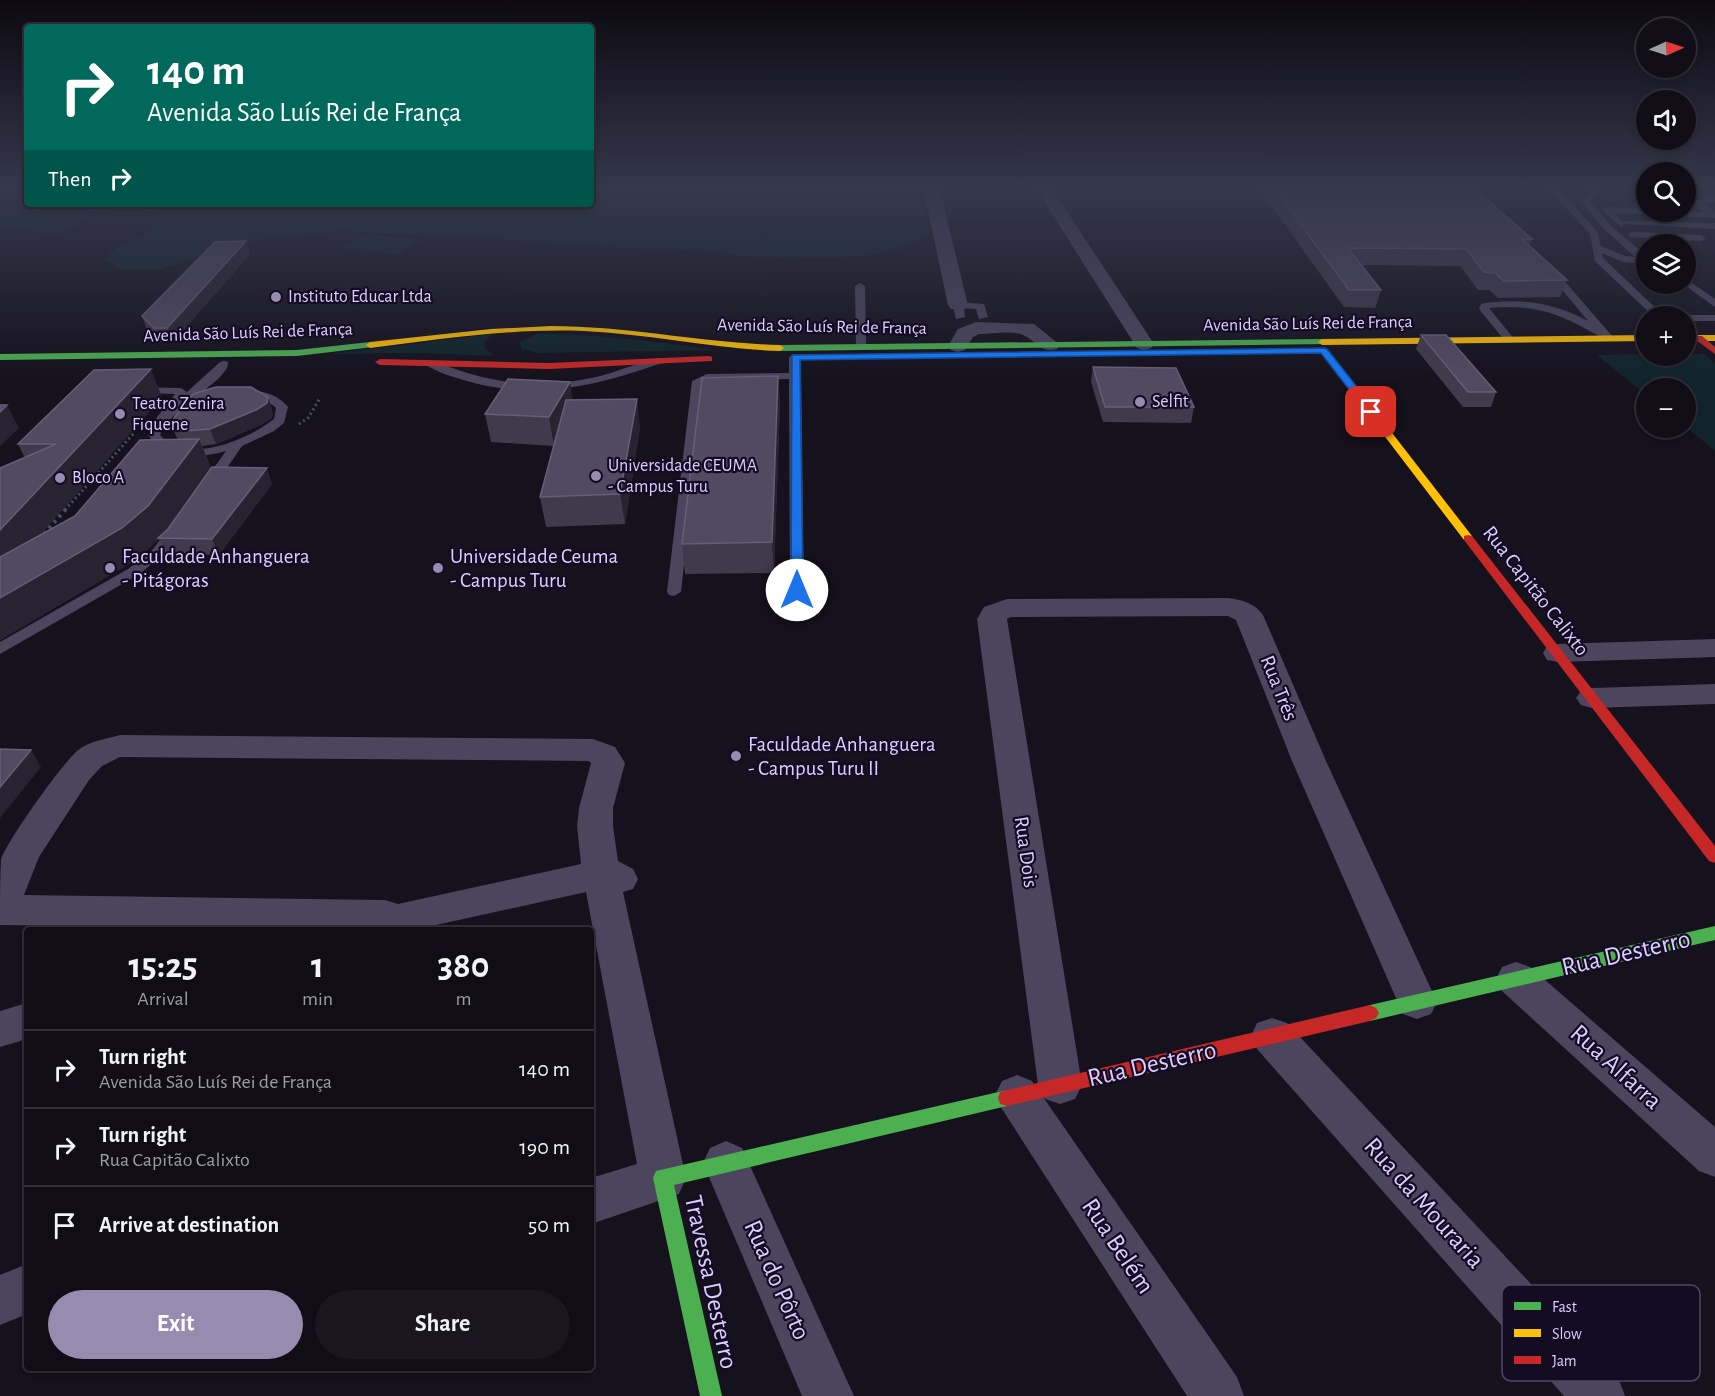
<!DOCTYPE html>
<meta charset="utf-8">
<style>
body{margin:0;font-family:"Alegreya Sans",sans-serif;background:#19161f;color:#f1f3f6;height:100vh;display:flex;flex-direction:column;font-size:22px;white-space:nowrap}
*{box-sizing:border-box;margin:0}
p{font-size:20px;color:#9c9ca1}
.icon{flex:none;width:33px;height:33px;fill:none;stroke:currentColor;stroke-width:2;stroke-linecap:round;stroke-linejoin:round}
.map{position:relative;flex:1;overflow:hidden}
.details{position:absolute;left:24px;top:927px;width:570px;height:444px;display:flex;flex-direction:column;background:#100d16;border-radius:6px;box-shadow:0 3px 9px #0003,0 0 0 2px #302d35}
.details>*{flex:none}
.guide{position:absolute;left:24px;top:24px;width:570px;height:183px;border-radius:6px;box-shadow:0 3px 9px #0003,0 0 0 2px #302d35;background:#00695c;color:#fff;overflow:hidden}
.needle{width:39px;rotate:87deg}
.controls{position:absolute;left:1636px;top:18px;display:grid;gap:12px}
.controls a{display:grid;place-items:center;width:60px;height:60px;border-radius:50%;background:#100d16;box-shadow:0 3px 9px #0003,0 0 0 2px #302d35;font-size:30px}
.pin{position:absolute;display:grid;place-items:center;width:51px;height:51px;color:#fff;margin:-26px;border-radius:12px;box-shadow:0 3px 9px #0006}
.me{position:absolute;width:66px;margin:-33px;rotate:0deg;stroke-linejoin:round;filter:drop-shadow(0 0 4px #0008)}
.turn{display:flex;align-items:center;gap:21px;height:126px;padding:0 24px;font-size:27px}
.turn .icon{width:78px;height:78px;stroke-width:2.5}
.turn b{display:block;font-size:42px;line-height:51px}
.then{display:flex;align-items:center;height:57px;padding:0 24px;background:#0003;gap:12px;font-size:22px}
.eta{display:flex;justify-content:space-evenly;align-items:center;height:102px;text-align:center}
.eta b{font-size:36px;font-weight:700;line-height:42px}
.primary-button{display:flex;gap:12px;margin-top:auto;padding:12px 24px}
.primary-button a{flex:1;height:69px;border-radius:36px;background:#978bb0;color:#fff;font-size:24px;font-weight:700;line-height:69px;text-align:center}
.primary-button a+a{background:#19161f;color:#f1f3f6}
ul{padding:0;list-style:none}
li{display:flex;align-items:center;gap:18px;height:78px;padding:0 24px;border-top:2px solid #302d35}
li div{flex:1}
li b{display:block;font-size:22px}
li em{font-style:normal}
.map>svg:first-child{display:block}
</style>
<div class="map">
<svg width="1715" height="1396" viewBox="0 0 1715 1396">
<rect width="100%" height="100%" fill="#15111d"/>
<g fill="#10242a">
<polygon points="0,187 27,187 27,200 0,199"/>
<polygon points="591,187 919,187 930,236 900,248 872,255 819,258 740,256 700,250 587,247 533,241 342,231 220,244 204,256 157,270 122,270 105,260 114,250 145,234 162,217 132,204 591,204"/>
<polygon points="22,202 27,204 107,209 60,234 0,229 0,213"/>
<polygon points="365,234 420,240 397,255 341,248"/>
<polygon points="492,334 484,343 484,347 494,356 421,353 330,354"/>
<path d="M537,334C597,334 655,341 715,350L539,353L521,349L520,342Z"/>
<polygon points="1647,354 1704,354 1715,363 1715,451 1686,427 1686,388 1647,388 1647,396 1597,355"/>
</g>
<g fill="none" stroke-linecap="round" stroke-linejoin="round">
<g stroke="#474f60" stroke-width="3" stroke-dasharray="2 3" stroke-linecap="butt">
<polyline points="299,424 308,418 320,398"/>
<polyline points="65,510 135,432"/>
</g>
<polyline stroke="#474f60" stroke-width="4" stroke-dasharray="3 4.5" stroke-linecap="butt" points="44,534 67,508"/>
<g fill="#4b455e" fill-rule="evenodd">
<polygon points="1547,187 1556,187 1597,231 1601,246 1625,256 1635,257 1604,229 1581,202 1594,188 1600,188 1600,192 1590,202 1610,225 1647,256 1647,264 1623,262 1602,253 1603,258 1664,316 1653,316 1595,261 1590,234"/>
<polygon points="1715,196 1715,202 1704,203 1715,212 1715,218 1614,213 1623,221 1715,223 1715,229 1625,224 1621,227 1602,210 1606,207 1647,208 1647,212 1704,212 1694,204 1694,200"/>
<polygon points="1632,232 1701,235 1706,238 1701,241 1629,237 1629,233"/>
<path d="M1551,268L1554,269L1613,337V341H1605C1599,334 1594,334 1586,329C1555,311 1525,304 1489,308L1515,340L1510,343L1506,342L1479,309L1481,304L1485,303C1523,298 1555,303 1588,321L1548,273V269Z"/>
<polygon points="1686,279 1715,299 1715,307 1683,284 1686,284"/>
<polygon points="860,283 865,286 866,347 861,350 856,347 855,286"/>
<polygon points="958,302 984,304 988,317 979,319 976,309 964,308 965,317 956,319 953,305"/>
<polygon points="1686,315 1715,315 1715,321 1686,321 1686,316 1682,316"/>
<polygon points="795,354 801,357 804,590 797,594 790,590 789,379 709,380 704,383 681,592 674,596 669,595 667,592 692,381 707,374 789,373 789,357"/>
<path d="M658,358L664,361L662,363C595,386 537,401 467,381C454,377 434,372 424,363L430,360L434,361C490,384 536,390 596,377C617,372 637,363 658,358Z"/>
<path d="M224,361L228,362C229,374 205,389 195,398C223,391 267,381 288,407L284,423L274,431L242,446L214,487L209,488L202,484L226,451C197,459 167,461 148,435L151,425L175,394L138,393L132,390L138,387L181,388L187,392L220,362ZM234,398C250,397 264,397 276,408L274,419C247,440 187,466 160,435C170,406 208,401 234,398Z"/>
<polygon points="176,525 181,526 183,529 181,532 162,556 138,575 0,654 0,642 128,569 152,550 171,526"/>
</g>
<g fill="#4b455e" fill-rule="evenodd">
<polygon points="923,187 939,187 968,305 965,309 951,309 948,305"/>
<polygon points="1035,187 1051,187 1154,344 1151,348 1144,350 1137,348"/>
<path d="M976,322L1034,324L1060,345L1057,349C1041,354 1037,341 1023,335C1012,330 991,334 979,334L973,337L965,350L958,352L951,350L948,346L958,329Z"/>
<path d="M1228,598C1242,600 1255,603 1263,615L1326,761L1437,1002L1431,1014L1417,1019L1403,1014L1292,761L1236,620L1228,616L1011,617L1007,619L1082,1085L1075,1099L1060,1104L1045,1099L1038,1085L977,619L984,607L1007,599Z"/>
<polygon points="1715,639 1715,657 1558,662 1547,660 1543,653 1547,646 1558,644"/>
<polygon points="1715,684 1715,704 1592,708 1581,705 1576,698 1581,691 1592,688"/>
<path d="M120,735L593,739L615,747L625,763L613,808V826L618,861L633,869L638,879L633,889L623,892L686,1178L679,1194L591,1224V1178L637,1164L586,892L413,930L0,925C0,907 0,877 1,860C6,842 62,764 77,751C89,741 106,739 120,735ZM120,757L589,761L591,763L579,808L577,826L581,864L398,904L385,900L24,895L39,857L89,780L102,766Z"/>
<polygon points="1516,962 1530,967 1715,1127 1715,1177 1699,1171 1502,991 1496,979 1502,967"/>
<polygon points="27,1003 27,1039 0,1047 0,1011"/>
<polygon points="1272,1018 1287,1023 1618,1377 1625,1396 1564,1396 1257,1049 1251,1036 1257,1023"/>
<polygon points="1017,1075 1032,1081 1237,1377 1244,1396 1187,1396 1002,1109 995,1095 1002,1081"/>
<polygon points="726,1141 742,1148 854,1396 802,1396 703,1163 710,1148"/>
<polygon points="27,1264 27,1314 0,1325 0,1275"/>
</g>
<g fill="#4caf50" fill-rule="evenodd">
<polygon points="1322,339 1326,342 1325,344 780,351 776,348 780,345"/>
<polygon points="370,342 373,343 373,347 297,356 0,360 0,354 297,350"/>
<polygon points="1715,926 1715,940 1370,1021 1364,1018 1361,1013 1364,1008 1370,1005"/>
<polygon points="1007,1090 1014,1092 1016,1098 1014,1104 1007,1106 674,1185 722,1396 700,1396 653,1178 656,1171"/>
</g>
<g fill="#ffc107" fill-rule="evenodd">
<path d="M551,326C628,326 703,343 780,345L784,348L780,351C714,349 650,334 584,331C513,328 441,339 370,348L366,345L370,342L491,329Z"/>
<polygon points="1647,335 1647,341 1322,345 1318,342 1322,339"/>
<rect x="1686" y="335" width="29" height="6"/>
<polygon points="1321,349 1327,349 1472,536 1472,540 1464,540 1321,353"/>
</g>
<g fill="#c62828" fill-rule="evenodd">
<polygon points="1696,336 1702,336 1715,347 1715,354 1696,340"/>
<polygon points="709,356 712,357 712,361 549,369 380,365 375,362 380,359 549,363"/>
<polygon points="1468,535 1472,536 1715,846 1715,863 1709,861 1464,540 1464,536"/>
<polygon points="1370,1005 1376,1008 1379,1013 1376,1018 1370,1021 1007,1106 1000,1104 998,1098 1000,1092 1007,1090"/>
</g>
</g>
<g fill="#413a4c">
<polygon points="1258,187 1473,187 1532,239 1529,246 1567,280 1560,297 1498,298 1489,290 1478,290 1460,266 1361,265 1381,290 1375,308 1344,307"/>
<polygon points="246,241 250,254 173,342 160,342 147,330 142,316"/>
<polygon points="1421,335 1496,392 1491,407 1463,407 1416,349"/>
<polygon points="1093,367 1194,407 1191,423 1103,422 1091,382"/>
<polygon points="778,376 780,404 774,573 685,574 682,544"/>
<polygon points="162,397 39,536 75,516 179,439 177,438 170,423 273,412 272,418 261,425 216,444 202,446 211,468 165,532 272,484 219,555 166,554 159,539 137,559 0,640 0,468 25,458 18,444"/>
<polygon points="573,400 640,427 625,524 546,527 540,497 554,446 491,442 485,414"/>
</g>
<g fill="#282331">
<polygon points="246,241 250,254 173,342 167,328"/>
<polygon points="151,369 162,397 13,565 0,572 0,530"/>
<polygon points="778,376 780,404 774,573 772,542"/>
<polygon points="570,382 574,410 554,446 549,417"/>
<polygon points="268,397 273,412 272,418 261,425 216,444 210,429"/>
<polygon points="637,399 640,427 625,524 620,494"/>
<polygon points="7,405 19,428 0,446 0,412"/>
<polygon points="199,439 211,468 161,537 158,538 159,539 137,559 0,640 0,598"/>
<polygon points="267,468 272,484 219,555 212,539"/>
<polygon points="31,750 41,767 0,818 0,787"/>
</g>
<g fill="#524a60" stroke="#675e79" stroke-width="1.5">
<polygon points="1273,187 1473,187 1532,239 1522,239 1567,280 1504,281 1495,273 1484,272 1466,249 1348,248 1381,290 1349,290"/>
<polygon points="246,241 167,328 154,328 142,316 215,242"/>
<polygon points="1421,335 1446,335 1496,392 1468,392"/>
<polygon points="1093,367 1176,368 1194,407 1105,407"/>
<polygon points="151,369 0,530 0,468 56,444 18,444 94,370"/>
<polygon points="778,376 772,542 682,544 702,378"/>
<polygon points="508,379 570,382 549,417 485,414"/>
<polygon points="216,387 251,387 268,397 267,403 256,410 210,429 185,431 170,423 193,394"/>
<polygon points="637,399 620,494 540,497 566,400"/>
<polygon points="0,405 7,405 0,412"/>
<polygon points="199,439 148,506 122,528 0,598 0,557 75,516 140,440"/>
<polygon points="212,467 267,468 212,539 158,538 168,529"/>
<polygon points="0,749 31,750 0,787"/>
</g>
<linearGradient id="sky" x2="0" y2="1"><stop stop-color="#0c0910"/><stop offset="0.49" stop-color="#35384c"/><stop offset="1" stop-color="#35384c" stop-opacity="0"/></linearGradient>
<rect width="1715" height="383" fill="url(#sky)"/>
<polygon fill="#1a73e8" stroke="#114b97" stroke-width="1.5" points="1324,348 1327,349 1375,410 1375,414 1368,414 1321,353 800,360 803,590 797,594 791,590 792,355"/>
<g fill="#978bb0" stroke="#140c22" stroke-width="2">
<circle cx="276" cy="297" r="6"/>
<circle cx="1140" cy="402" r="6"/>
<circle cx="120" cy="414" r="6"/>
<circle cx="596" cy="476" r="6"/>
<circle cx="60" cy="478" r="6"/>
<circle cx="110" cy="568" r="6"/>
<circle cx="438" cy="568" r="6"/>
<circle cx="736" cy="756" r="6"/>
</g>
<g text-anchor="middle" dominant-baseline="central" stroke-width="4.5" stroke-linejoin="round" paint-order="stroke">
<g font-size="18" fill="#ddcdff" stroke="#140c22" text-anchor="start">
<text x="288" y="297">Instituto Educar Ltda</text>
<text x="1152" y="402">Selfit</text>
<text x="132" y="404">Teatro Zenira<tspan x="132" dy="21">Fiquene</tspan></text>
<text x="608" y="466">Universidade CEUMA<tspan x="608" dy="21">- Campus Turu</tspan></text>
<text x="72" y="478">Bloco A</text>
</g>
<g font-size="18" fill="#ddcdff" stroke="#140c22">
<text transform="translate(1308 324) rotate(-1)">Avenida São Luís Rei de França</text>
<text transform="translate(822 327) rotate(1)">Avenida São Luís Rei de França</text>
<text transform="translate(248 333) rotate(-2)">Avenida São Luís Rei de França</text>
</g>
<g font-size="21" fill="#ddcdff" stroke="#140c22" text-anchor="start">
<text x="122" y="556">Faculdade Anhanguera<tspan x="122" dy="24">- Pitágoras</tspan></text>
<text x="450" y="556">Universidade Ceuma<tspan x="450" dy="24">- Campus Turu</tspan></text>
<text x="748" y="744">Faculdade Anhanguera<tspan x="748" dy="24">- Campus Turu II</tspan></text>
</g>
<g font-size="21" fill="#ddcdff" stroke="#140c22">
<text transform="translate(1536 591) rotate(52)">Rua Capitão Calixto</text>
<text transform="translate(1279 688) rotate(68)">Rua Três</text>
<text transform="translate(1026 852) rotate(82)">Rua Dois</text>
</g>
<g font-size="26" fill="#ddcdff" stroke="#140c22">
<text transform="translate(1626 953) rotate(-13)">Rua Desterro</text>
<text transform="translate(1152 1064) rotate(-13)">Rua Desterro</text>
<text transform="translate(1616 1067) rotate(42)">Rua Alfarra</text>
<text transform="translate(1424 1203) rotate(48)">Rua da Mouraria</text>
<text transform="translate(1118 1246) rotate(56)">Rua Belém</text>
<text transform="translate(777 1280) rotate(66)">Rua do Pôrto</text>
<text transform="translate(711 1282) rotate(78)">Travessa Desterro</text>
</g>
</g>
<rect x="1502" y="1285" width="198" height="96" rx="9" fill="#140c22" stroke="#504664" stroke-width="1.5"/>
<rect x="1514" y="1302" width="27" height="8" fill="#4caf50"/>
<rect x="1514" y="1329" width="27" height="8" fill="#ffc107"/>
<rect x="1514" y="1356" width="27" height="8" fill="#c62828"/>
<g font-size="16" fill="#ddcdff">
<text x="1552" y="1312">Fast</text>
<text x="1552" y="1339">Slow</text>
<text x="1552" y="1366">Jam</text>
</g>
</svg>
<div class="controls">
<a><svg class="needle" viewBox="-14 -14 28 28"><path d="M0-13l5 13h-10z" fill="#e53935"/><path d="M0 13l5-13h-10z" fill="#9c9ca1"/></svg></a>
<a><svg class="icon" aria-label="sound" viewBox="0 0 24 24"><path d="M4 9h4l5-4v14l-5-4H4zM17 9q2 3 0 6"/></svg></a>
<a><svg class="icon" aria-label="search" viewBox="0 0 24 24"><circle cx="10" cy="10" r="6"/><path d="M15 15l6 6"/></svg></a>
<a><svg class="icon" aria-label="layers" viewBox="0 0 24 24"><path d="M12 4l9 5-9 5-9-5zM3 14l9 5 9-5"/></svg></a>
<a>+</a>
<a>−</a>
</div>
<div class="pin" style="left:1371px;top:412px;background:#d93025"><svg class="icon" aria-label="arrive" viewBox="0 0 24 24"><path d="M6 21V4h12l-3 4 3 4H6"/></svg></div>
<svg class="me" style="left:797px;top:590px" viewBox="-20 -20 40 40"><circle r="19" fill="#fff"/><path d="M0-13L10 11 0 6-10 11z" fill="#1a73e8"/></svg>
<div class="guide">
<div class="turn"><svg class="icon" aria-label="right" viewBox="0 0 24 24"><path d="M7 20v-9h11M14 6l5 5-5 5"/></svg><div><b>140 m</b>Avenida São Luís Rei de França</div></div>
<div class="then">Then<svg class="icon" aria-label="right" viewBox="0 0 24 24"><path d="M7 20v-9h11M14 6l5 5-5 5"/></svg></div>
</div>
<section class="details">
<div class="eta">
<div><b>15:25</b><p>Arrival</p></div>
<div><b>1</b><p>min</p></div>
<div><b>380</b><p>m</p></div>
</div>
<ul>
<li><svg class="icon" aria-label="right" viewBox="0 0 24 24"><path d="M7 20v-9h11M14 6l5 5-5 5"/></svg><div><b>Turn right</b><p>Avenida São Luís Rei de França</p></div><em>140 m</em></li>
<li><svg class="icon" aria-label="right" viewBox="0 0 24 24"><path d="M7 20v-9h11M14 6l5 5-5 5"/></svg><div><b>Turn right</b><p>Rua Capitão Calixto</p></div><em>190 m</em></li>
<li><svg class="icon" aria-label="arrive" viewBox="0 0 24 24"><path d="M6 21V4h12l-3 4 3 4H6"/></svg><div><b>Arrive at destination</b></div><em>50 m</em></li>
</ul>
<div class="primary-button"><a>Exit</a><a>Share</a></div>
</section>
</div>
